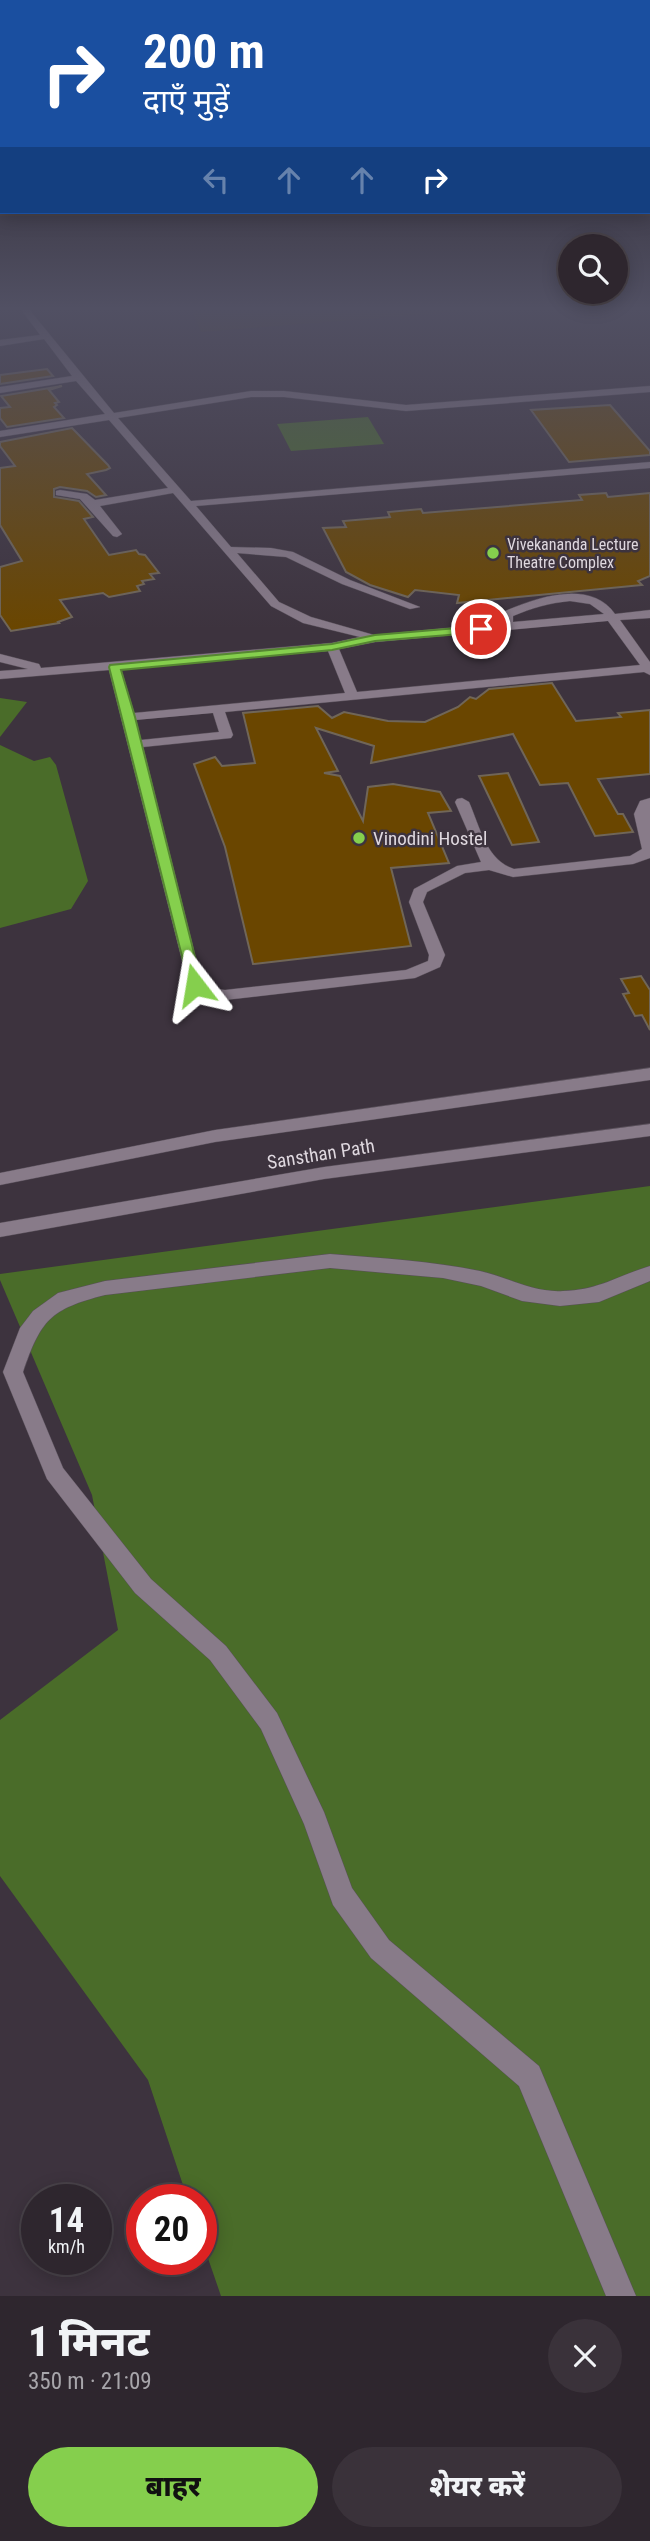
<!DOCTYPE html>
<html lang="hi">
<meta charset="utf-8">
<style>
body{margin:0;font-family:"Roboto Condensed","Noto Sans Devanagari",sans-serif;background:#3a323a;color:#f1f3f6;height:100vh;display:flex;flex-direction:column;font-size:26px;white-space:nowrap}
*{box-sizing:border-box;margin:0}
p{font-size:23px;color:#a7a5aa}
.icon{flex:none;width:38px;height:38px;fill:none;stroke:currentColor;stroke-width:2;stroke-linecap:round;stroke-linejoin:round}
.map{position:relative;height:2296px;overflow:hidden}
.side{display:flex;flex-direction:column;background:#2e262e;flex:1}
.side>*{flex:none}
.guide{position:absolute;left:0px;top:0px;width:651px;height:214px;box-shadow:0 4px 18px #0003,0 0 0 2px #49434a;background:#1a4fa0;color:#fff;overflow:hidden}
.tools{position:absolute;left:558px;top:234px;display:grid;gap:14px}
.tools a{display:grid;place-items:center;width:70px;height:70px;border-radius:50%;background:#2e262e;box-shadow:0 4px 18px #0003,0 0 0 2px #49434a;font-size:35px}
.speed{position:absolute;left:21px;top:2184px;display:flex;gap:14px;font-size:35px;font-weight:700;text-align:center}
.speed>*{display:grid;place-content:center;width:91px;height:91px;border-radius:50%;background:#2e262e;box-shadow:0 4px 18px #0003,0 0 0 2px #49434a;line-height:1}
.speed small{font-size:18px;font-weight:400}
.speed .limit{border:10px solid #d22;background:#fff;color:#111}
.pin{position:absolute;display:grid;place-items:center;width:60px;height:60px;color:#fff;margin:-30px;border:4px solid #fff;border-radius:50%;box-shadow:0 2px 7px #0007}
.me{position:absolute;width:77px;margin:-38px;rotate:346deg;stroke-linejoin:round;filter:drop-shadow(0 0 5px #0008)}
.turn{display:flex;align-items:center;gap:24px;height:147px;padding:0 28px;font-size:32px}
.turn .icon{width:91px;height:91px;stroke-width:2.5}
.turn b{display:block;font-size:49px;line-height:60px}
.lanes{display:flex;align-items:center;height:66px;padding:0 28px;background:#0003;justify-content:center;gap:35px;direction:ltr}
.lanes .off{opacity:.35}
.round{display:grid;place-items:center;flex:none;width:74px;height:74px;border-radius:37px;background:#3a323a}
.headline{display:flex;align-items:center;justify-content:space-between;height:119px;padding:0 28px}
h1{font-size:42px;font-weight:800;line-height:52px}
.button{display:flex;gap:14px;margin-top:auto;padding:14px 28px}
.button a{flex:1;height:80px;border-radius:42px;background:#85cf4d;color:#111;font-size:28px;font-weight:800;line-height:80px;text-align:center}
.button a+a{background:#3a323a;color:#f1f3f6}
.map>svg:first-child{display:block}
</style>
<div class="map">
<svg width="650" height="2296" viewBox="0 0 650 2296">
<rect width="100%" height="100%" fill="#3d333e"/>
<polygon fill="#463d2c" points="191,308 506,308 201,332"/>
<g fill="#4a6c29">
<polygon points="368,417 384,444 291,451 277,424"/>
<polygon points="0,698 27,702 0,737"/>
<polygon points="0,745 34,761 50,757 56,765 88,881 71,909 0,928"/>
<polygon points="650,1186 650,2296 221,2296 201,2238 201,2200 188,2200 148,2080 0,1876 0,1720 118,1630 92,1495 0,1280 0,1274"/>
</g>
<g fill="#6a4600" stroke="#706658" stroke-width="2">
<polygon points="47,369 53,376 0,384 0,375"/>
<polygon points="62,386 49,390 59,402 55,403 57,405 54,407 64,418 7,427 0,418 0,408 10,407 1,396"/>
<polygon points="610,405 650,451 650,455 569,462 531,410"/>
<polygon points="72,428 108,465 110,468 106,470 87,474 106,495 96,497 87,491 60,487 54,489 54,497 79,501 93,517 84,519 109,555 136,550 139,554 145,555 159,573 150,574 154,579 142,581 144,584 137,586 140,591 109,597 103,593 60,600 72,617 58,622 59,623 11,631 0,615 0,567 22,561 0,525 0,468 15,466 0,446 0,442"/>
<polygon points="606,493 608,497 650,493 650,576 638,581 642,585 457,603 459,595 415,590 408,597 370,585 346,572 323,528 346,527 343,521 390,517 388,512 421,509 423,513 582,500 579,495"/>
<polygon points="552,683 576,721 621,717 618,713 650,710 650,774 598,779 618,814 623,814 633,832 595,836 568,783 540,785 513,734 371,763 374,746 316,728 338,771 324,773 340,776 363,821 368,787 393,784 440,792 451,811 428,813 449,863 391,868 411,946 253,964 225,847 194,764 215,757 222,766 255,763 243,713 318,706 332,718 344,712 388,721 425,722 458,707 470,697 476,699 489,689"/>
<polygon points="508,773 539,842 512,845 479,776"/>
<polygon points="641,976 650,990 650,1030 642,1015 635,1016 623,994 629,993 621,979"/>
</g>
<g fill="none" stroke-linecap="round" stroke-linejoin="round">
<defs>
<g id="minor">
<path d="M20,308H28L114,413L251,391H284L406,405L650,386V392L406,411L284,397H251L118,418L191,501L650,462V468L196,506L231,547L271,548L293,552L350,580L420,607L410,609L342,584L286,557L237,553L279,602L311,617L374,635L501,623L503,612C535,598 590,578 615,614L650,610V618L620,620L650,662V675L644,672L225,712L233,735L231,738L143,747L202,983L210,988L225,990L406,970L428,961L429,955L409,902L414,889L457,866L481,862L455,802L457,799L462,798L469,802C480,827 486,860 514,869L630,856L642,849L634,814L640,801L650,798V858L633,864L513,877L489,870L465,873L427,892L423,902L445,955L440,967L415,978L225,1000L200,997L189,988L109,670L0,679V671L28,669L0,662V654L39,664L41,668L332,643L360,637L303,623L271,606L173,493L100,506L122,534L117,537L113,536L80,499L56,495V491L60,490L87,494L95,500L168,488L109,420L0,437V431L105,414L76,381L0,393V387L72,376L44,339L0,346V340L40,335ZM570,601L590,604L604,614L513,622V616C532,608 549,603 570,601ZM608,621L640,665L357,692L339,649L375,642ZM328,651L345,693L134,713L121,669ZM213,713L219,732L141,740L136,720Z"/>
<polygon points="650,1068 650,1080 215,1142 0,1185 0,1173 215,1130"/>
<polygon points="650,1124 650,1136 324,1179 0,1237 0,1223 324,1167"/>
<path d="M330,1254C380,1258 431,1261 480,1271C508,1277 533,1293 563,1291C599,1290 617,1276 650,1266V1281L599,1302L560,1306L522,1301L481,1286L443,1278L330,1268L105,1295C50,1309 41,1320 23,1372L63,1468L151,1579L226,1646L277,1713L324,1812L352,1888L389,1940L539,2066L636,2296H606L519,2086L371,1958L333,1905L304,1824L261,1729L210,1660L135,1593L47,1479L3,1372L20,1328L33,1311L58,1293L105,1281Z"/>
</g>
</defs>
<use href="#minor" stroke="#584f59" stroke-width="1"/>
<use href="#minor" fill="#887b89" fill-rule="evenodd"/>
</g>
<linearGradient id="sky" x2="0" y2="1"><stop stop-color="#221c22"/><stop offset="0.49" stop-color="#515063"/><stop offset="1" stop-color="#515063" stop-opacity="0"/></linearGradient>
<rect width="650" height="629" fill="url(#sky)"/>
<polygon fill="#85cf4d" stroke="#568732" stroke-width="2" points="481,626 487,629 485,632 375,641 332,650 121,670 135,717 202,985 195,990 190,988 109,667 110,665 332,644 375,635"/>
<g fill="#85cf4d" stroke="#3d333e" stroke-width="2.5">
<circle cx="493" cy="553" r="7"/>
<circle cx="359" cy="838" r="7"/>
</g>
<g text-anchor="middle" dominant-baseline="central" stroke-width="5" stroke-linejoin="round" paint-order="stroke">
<g font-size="16" fill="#dfd8df" stroke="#3d333e" text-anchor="start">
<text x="507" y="544">Vivekananda Lecture<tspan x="507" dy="18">Theatre Complex</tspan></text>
</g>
<g font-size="19" fill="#dfd8df" stroke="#3d333e" text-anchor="start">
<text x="373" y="838">Vinodini Hostel</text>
</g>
<g font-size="19" fill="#dfd8df" stroke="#3d333e">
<text transform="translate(321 1154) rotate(-9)">Sansthan Path</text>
</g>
</g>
</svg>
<div class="tools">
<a><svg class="icon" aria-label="search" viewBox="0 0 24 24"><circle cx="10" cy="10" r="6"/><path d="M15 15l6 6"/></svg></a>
</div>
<div class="speed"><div>14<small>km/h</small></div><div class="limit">20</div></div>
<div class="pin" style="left:481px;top:629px;background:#d93025"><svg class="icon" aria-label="arrive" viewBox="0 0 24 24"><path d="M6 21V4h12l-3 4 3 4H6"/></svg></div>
<svg class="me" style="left:195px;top:985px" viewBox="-20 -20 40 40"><path d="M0-17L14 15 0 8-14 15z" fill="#85cf4d" stroke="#fff" stroke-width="4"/></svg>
<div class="guide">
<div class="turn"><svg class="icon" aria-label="right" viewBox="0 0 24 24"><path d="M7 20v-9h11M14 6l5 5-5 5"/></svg><div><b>200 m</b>दाएँ मुड़ें</div></div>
<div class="lanes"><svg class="icon off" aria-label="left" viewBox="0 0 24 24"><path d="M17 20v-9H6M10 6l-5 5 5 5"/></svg><svg class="icon off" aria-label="ahead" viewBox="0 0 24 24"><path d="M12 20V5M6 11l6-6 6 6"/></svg><svg class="icon off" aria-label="ahead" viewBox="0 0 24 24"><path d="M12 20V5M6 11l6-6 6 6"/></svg><svg class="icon" aria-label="right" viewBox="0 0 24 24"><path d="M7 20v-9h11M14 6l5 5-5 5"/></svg></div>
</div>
</div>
<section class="side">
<div class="headline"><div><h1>1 मिनट</h1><p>350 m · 21:09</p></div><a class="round"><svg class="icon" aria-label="close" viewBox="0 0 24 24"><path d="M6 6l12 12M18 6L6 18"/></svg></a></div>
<div class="button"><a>बाहर</a><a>शेयर करें</a></div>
</section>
